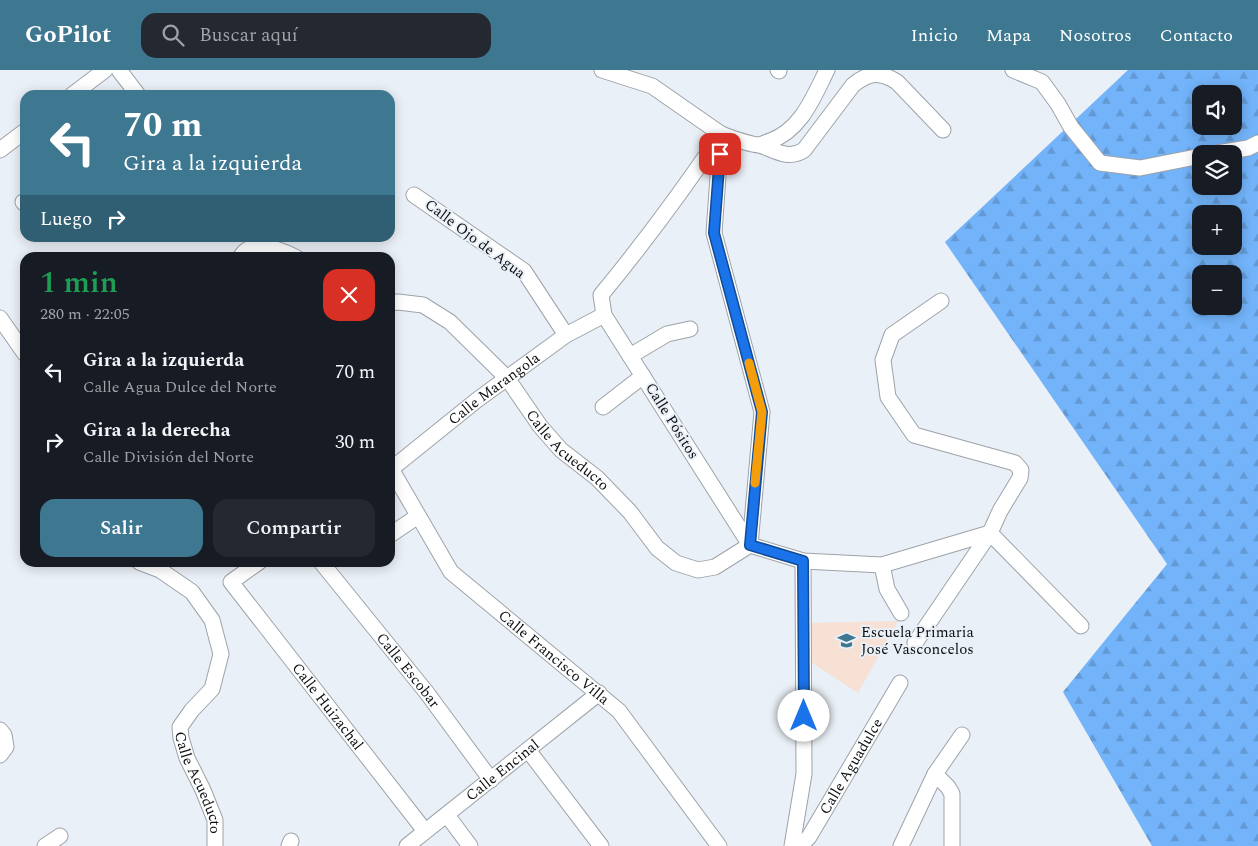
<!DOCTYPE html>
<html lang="es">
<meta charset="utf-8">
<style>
body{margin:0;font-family:Spectral,serif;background:#242831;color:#f1f3f6;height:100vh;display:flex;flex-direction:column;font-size:19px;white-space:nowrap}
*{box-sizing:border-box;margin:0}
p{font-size:16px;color:#9ea1a6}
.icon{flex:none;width:28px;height:28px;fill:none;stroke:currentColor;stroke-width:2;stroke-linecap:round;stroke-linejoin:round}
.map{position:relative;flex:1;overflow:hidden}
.sheet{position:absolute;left:20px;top:182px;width:375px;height:315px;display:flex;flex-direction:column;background:#171b24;border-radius:15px;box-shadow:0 2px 12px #0003}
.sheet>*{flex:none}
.guide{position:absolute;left:20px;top:20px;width:375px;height:152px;border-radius:15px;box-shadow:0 2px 12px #0003;background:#3d7790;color:#fff;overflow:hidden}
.tools{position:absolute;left:1192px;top:15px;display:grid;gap:10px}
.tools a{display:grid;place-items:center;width:50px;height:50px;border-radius:10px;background:#171b24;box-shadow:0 2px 12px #0003;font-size:25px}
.pin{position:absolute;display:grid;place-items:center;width:42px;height:42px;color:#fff;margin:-21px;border-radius:10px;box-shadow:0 2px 8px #0006}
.me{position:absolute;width:55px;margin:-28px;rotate:0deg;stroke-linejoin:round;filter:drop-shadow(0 0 4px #0008)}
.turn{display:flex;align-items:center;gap:18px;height:105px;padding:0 20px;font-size:22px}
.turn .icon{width:65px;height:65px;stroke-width:2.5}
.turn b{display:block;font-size:35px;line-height:42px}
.then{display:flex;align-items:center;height:48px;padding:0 20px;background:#0003;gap:10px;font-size:19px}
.round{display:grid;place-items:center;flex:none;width:52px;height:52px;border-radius:15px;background:#242831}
.headline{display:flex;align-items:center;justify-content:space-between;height:85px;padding:0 20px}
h1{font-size:30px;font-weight:600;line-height:38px;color:#1e9e55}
.primary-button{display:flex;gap:10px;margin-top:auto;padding:10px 20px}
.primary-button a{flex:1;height:58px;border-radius:15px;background:#3d7790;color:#fff;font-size:20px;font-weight:600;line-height:58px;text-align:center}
.primary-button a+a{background:#242831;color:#f1f3f6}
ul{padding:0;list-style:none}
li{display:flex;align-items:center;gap:15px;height:70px;padding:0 20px}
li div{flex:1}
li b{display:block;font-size:19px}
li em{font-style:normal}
header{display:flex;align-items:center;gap:30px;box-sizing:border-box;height:70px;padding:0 25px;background:#3d7790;color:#fff}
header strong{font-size:24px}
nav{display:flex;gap:28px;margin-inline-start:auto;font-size:18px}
.search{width:350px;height:45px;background:#242831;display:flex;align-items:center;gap:12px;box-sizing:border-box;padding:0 18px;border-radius:15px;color:#9ea1a6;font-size:19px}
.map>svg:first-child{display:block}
</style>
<header>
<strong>GoPilot</strong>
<div class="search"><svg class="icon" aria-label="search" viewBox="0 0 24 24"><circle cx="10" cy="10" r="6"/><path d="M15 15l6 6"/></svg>Buscar aquí</div>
<nav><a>Inicio</a><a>Mapa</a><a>Nosotros</a><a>Contacto</a></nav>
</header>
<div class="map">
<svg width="1258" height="776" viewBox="0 0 1258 776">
<defs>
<pattern id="forest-firs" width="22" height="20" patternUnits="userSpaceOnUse" patternTransform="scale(1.25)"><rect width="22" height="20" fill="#72b3f9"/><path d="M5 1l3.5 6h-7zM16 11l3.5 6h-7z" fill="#6299d4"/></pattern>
</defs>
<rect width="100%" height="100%" fill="#eaf0f7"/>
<polygon fill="#f7e0d4" points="898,551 858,623 806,589 807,553"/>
<path fill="url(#forest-firs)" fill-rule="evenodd" d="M1128,0H1258V776H1152L1063,622L1167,494L945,172ZM1201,24H1234V56H1201ZM1201,84H1234V116H1201ZM1201,144H1234V176H1201ZM1201,204H1234V236H1201Z"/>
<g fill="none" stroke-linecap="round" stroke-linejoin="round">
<defs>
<g id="minor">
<polyline points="119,0 138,25"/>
<polyline points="602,0 652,16 721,64 714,163 762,342 750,475"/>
<polyline points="778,0 779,1"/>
<polyline points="1013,0 1042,12 1058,34 1071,57 1100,93 1140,98 1201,86"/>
<polyline points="72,25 105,0"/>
<path d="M760,75C776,81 789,90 804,80L853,15C869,2 880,1 897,12L943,60"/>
<polyline points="0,80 25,61"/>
<polyline points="1211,84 1248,78 1258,73"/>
<polyline points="414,125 524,201 566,265"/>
<polyline points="23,132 25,134"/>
<path d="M240,188C251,167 281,180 297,188"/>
<path id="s1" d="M390,233L398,232L423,235L450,252L507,308L540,356L561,380L597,408L630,442L657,478L676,493L698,500L715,497L750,475"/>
<polyline points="0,248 25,284"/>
<polyline points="630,286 667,264 690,259"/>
<polyline points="603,337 643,306"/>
<path id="s2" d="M390,397L451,502L619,641L719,776"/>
<path id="s3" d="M390,400L477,330L566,265L604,245"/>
<polyline points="990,463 1081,556"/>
<polyline points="390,465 418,446"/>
<path d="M750,475L604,245L601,225C644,173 683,120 721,64C732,68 747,74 759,75C762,75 766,72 770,71C801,60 813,28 827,0"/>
<polyline points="750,475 803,491 882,495 990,463"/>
<path id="s4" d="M139,492L160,500L192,522L212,550L221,584L212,619L192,640L180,657L181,668L187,688L203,720L215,750V776"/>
<path id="s5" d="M259,492L231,512L425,761"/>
<path id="s6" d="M321,492L427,623L491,710"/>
<polyline points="882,495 887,519 901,543"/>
<polyline points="915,573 990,463 1000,441 1020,408 1021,400 1015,393 914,365 888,327 883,290 892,265 941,231"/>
<polyline points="0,660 4,665 6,677 0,685"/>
<polyline points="528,680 601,776"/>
<polyline points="935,704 948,717 952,724 952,776"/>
<polyline points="447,745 470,776"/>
<polyline points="45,776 60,766"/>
<polyline points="289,776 291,771"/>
<path id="s7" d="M407,776L599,623"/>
<polyline points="792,776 804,704 803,491"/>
<path id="s8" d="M800,776L809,767L900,613"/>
<polyline points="901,776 935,704 962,665"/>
</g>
</defs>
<use href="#minor" stroke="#9da3a9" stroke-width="17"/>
<use href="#minor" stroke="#fff" stroke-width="15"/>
</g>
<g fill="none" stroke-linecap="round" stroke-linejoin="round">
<defs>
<polyline id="route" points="720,84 714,163 762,342 750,475 803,491 804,646"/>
</defs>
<use href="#route" stroke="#114b97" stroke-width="12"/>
<use href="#route" stroke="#1a73e8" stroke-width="9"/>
<polyline stroke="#f59e0b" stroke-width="9" points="749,293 762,342 755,413"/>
</g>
<defs>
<symbol id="school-bare" viewBox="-9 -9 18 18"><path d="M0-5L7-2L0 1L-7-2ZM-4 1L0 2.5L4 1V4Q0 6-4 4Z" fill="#3d7790" stroke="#eaf0f7" stroke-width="2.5" paint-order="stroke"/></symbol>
</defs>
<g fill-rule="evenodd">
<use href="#school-bare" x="834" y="558" width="25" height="25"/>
</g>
<g text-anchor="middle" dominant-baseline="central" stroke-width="4" stroke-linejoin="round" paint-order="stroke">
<g font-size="15" fill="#0d0f11" stroke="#eaf0f7">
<text transform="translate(475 169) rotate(37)">Calle Ojo de Agua</text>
<text stroke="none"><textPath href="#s3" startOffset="132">Calle Marangola</textPath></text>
<text transform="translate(672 351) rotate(58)">Calle Pósitos</text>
<text stroke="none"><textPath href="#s1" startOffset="240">Calle Acueducto</textPath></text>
<text stroke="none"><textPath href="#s2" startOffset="255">Calle Francisco Villa</textPath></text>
<text stroke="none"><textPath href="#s6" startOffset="139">Calle Escobar</textPath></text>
<text stroke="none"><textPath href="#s5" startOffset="192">Calle Huizachal</textPath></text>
<text stroke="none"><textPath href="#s8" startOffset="95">Calle Aguadulce</textPath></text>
<text stroke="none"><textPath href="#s7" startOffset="122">Calle Encinal</textPath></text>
<text stroke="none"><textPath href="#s4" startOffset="276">Calle Acueducto</textPath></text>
</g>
<g font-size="15" fill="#0d0f11" stroke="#eaf0f7" text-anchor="start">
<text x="861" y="562">Escuela Primaria<tspan x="861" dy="17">José Vasconcelos</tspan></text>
</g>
</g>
</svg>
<div class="tools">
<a><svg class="icon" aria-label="sound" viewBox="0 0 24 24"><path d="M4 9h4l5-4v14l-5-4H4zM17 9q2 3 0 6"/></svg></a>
<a><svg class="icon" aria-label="layers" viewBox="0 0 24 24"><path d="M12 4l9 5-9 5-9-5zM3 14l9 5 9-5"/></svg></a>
<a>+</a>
<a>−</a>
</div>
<div class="pin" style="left:720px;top:84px;background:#d93025"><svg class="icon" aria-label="arrive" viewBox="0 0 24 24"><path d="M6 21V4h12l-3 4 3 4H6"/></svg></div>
<svg class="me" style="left:804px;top:646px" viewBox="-20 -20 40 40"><circle r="19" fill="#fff"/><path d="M0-13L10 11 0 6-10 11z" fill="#1a73e8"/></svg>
<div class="guide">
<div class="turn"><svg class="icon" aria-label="left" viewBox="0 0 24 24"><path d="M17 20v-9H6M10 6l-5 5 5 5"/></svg><div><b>70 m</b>Gira a la izquierda</div></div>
<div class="then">Luego<svg class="icon" aria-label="right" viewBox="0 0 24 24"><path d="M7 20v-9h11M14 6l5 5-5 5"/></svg></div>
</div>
<section class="sheet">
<div class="headline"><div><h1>1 min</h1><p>280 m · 22:05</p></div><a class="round" style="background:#d93025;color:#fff"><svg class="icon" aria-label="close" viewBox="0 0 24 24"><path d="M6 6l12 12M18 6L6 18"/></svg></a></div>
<ul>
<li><svg class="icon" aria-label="left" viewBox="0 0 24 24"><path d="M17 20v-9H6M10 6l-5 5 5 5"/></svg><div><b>Gira a la izquierda</b><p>Calle Agua Dulce del Norte</p></div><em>70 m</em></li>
<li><svg class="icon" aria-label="right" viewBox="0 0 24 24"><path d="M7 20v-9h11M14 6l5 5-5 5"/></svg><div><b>Gira a la derecha</b><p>Calle División del Norte</p></div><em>30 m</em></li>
</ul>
<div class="primary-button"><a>Salir</a><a>Compartir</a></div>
</section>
</div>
